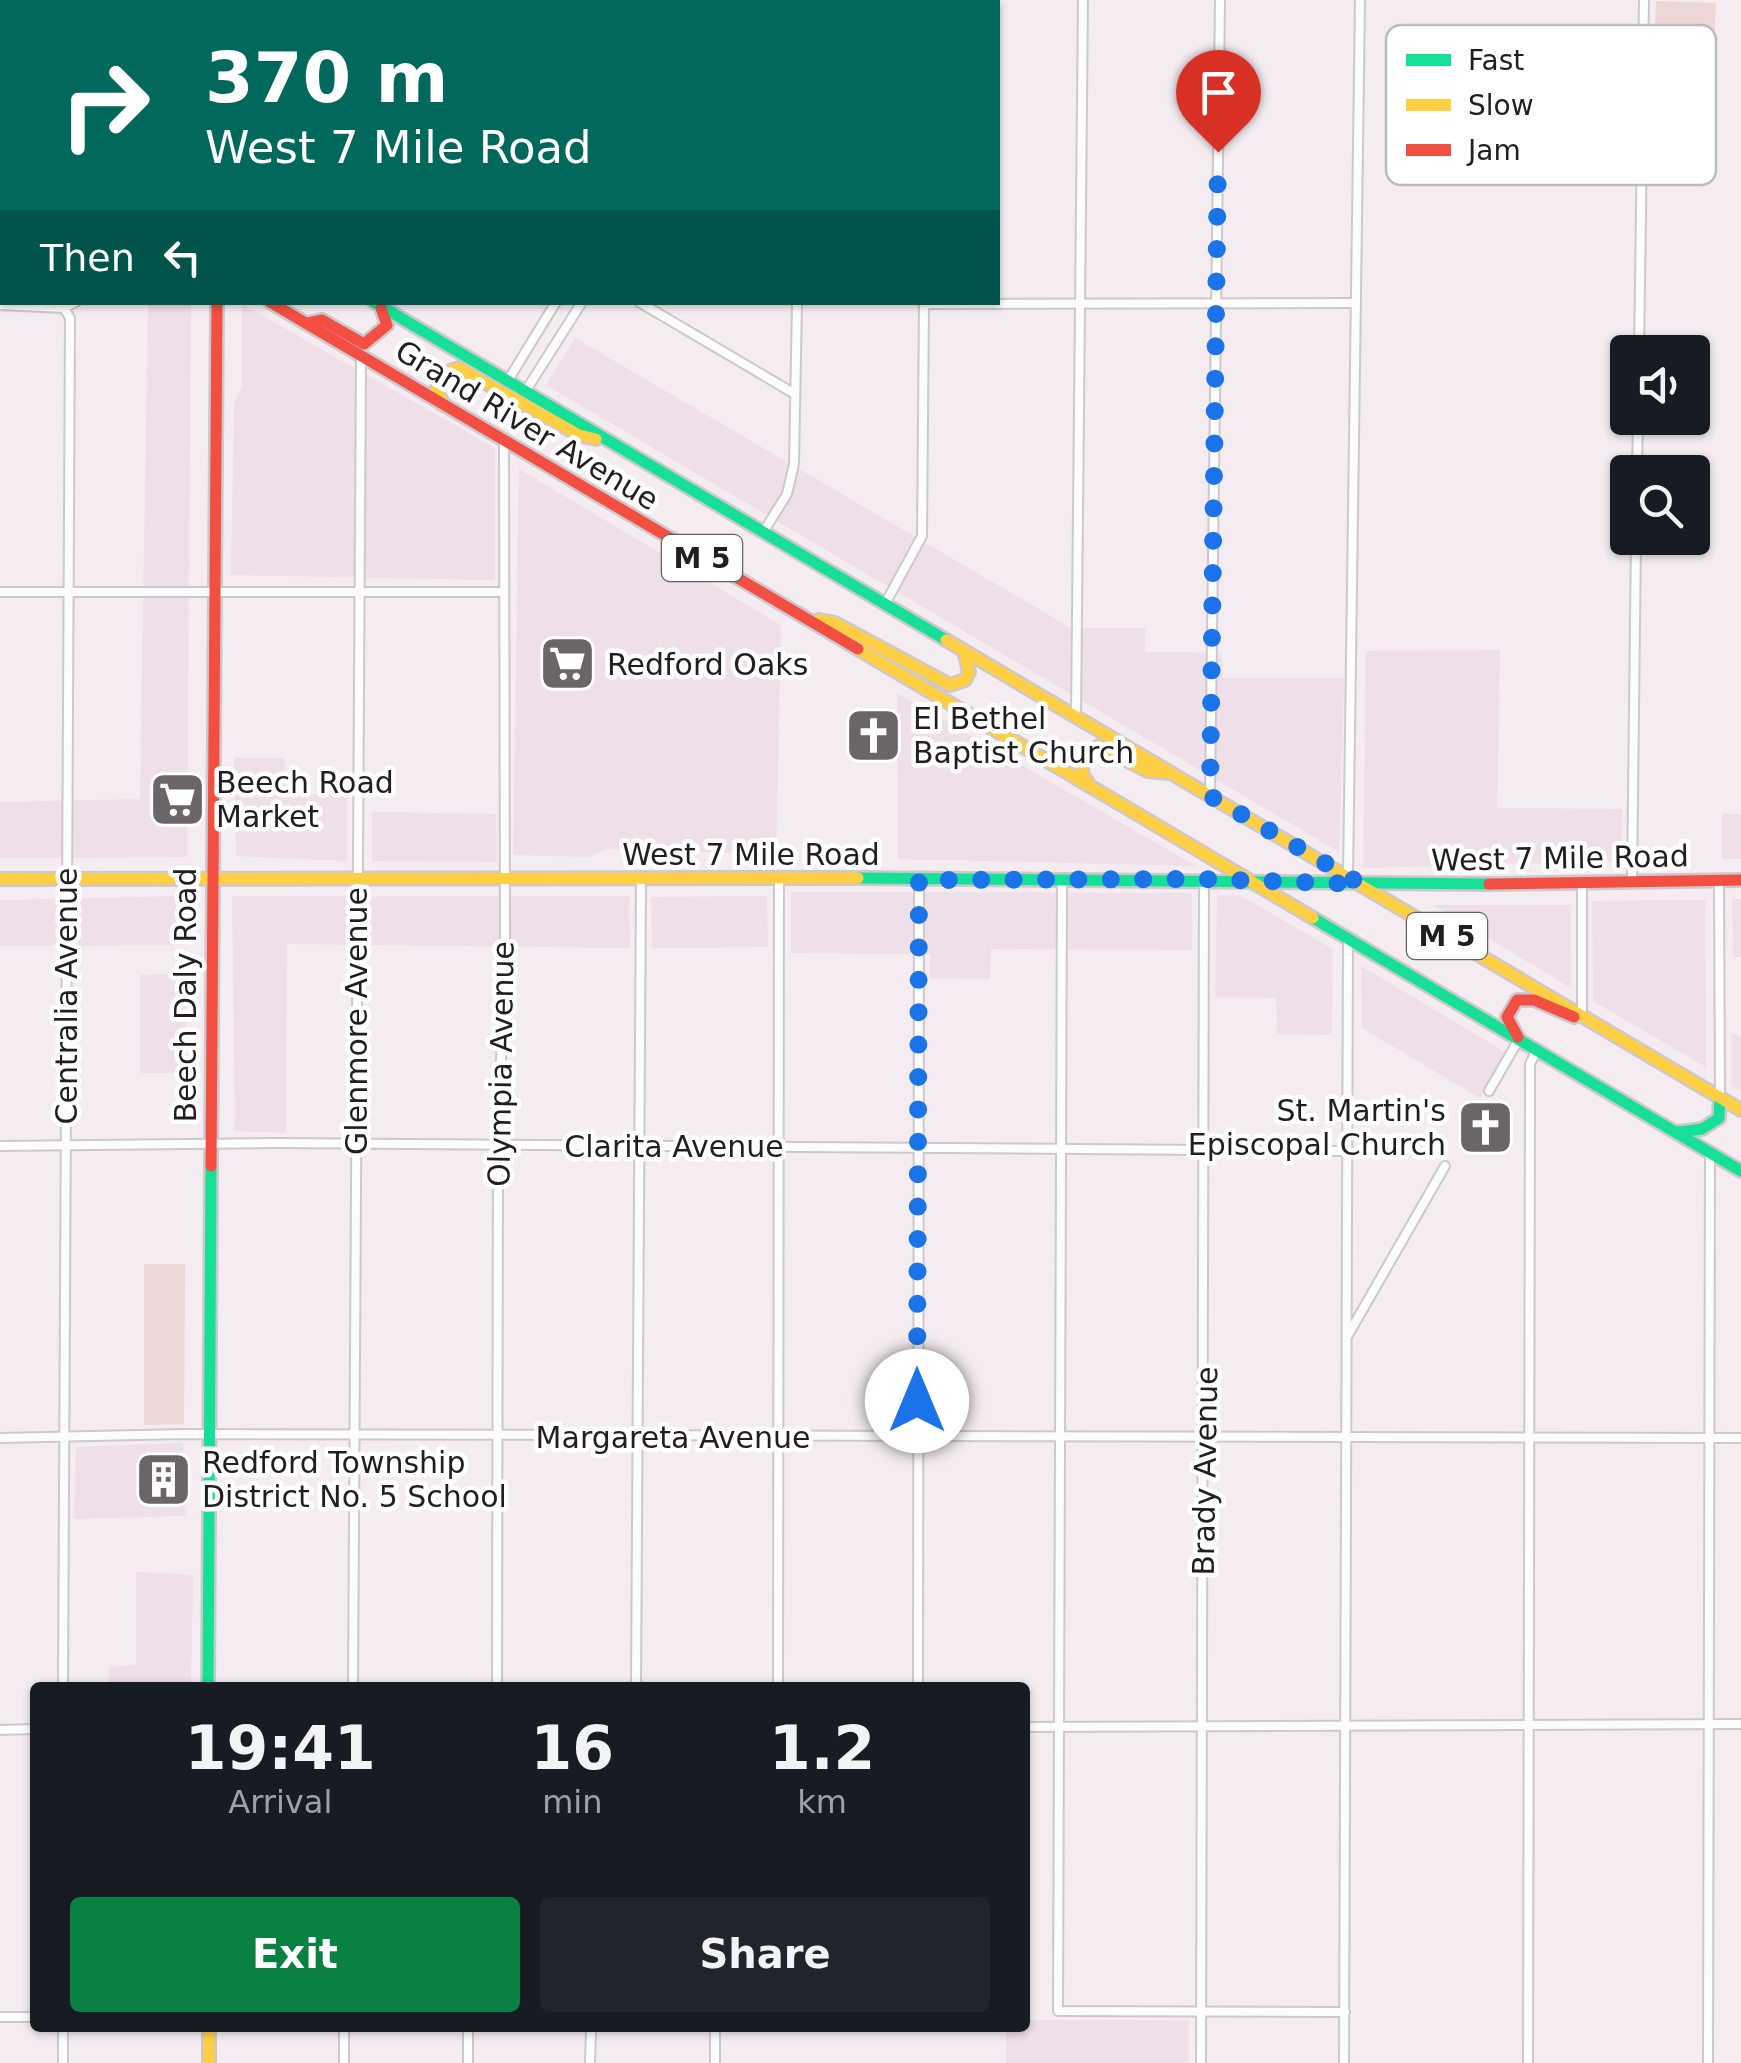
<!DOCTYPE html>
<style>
body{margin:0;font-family:"DejaVu Sans",sans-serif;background:#20242c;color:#f1f3f6;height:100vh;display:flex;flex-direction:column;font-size:38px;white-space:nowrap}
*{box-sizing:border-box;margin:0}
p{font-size:32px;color:#9ea1a6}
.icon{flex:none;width:55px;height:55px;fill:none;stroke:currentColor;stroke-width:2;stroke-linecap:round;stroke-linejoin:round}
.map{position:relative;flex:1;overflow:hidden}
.details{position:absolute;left:30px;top:1682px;width:1000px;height:350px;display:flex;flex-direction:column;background:#171b24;border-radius:10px;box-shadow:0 2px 8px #0004}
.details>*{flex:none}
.top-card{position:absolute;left:0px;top:0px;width:1000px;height:305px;box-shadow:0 2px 8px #0004;background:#00695c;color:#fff;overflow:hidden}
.tools{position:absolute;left:1610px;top:335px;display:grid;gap:20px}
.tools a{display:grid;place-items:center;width:100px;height:100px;border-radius:10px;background:#171b24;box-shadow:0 2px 8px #0004;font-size:50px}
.pin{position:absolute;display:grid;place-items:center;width:85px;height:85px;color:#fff;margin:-102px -42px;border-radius:50% 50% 50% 0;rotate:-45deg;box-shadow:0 0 10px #0007}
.pin .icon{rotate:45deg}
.me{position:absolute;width:110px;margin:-55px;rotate:0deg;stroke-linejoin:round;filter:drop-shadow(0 0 8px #0008)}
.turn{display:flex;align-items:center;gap:35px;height:210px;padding:0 40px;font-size:45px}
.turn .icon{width:130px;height:130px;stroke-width:2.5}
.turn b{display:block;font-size:70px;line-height:85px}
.then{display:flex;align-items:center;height:95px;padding:0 40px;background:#0003;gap:20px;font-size:38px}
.eta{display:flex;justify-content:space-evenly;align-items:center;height:170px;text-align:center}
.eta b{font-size:60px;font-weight:800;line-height:70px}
.cta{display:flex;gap:20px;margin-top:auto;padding:20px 40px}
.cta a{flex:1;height:115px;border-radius:10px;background:#0b8043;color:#fff;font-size:40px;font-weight:800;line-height:115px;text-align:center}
.cta a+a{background:#20242c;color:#f1f3f6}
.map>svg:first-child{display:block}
</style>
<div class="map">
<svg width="1741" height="2063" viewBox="0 0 1741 2063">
<rect width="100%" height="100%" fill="#f4ecf1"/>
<g fill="#eedfe9">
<polygon points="0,0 188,0 188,2 2,2 2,63"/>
<polygon points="148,303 191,303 187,857 0,858 0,802 140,799"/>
<polygon points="242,304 495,448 495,580 231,575 234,403 242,386"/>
<polygon points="575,338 1071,628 1145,628 1145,652 1221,653 1223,678 1344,678 1339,852 546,385"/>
<polygon points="519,469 781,625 776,854 608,849 588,857 513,855"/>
<polygon points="1500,650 1497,808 1622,809 1621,861 1363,868 1366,651"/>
<polygon points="897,693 1196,866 898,859"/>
<polygon points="234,758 285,758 286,794 347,794 347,861 236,856"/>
<polygon points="372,812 496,814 497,862 372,861"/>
<rect x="1722" y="814" width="19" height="45"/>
<polygon points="791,892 1192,893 1192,950 991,949 990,979 930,978 930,954 791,953"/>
<polygon points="1217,895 1241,896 1333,949 1332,1035 1277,1034 1276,998 1215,997"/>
<polygon points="186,896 186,945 0,946 0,900"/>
<polygon points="232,896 629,896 630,948 287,944 286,1133 235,1131"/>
<polygon points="767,896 768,947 652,948 651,897"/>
<polygon points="1732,899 1741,899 1741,957 1733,957"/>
<polygon points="1705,900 1706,1067 1593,1001 1592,901"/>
<polygon points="1433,905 1570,905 1571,988"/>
<polygon points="1361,966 1505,1052 1480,1098 1362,1028"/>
<polygon points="186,974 186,1073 140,1073 140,975"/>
<polygon points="1731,1032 1741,1038 1741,1091 1731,1086"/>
<polygon points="183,1443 185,1516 74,1519 76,1447"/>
<polygon points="136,1572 193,1575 191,1687 109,1687 109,1667 136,1665"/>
<polygon points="1025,2020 1189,2020 1189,2063 1006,2063 1006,2028 1025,2028"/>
</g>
<g fill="#ecd7d6">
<polygon points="1656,1 1716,3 1713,68 1665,65 1655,28"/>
<polygon points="144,1264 185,1264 184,1424 144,1425"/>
<polygon points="316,2028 771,2028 771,2030"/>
</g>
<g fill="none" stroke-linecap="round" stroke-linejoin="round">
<defs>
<g id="street">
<polyline points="650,0 650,2"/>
<polyline points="506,2 506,0"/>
<polyline points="745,2 746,0"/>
<polyline points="770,2 772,0"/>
<polyline points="928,2 928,0"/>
<polyline points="639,302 795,394"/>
<polyline points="924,304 1356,303"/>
<polyline points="0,305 64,308 76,302"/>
<polyline points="1639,352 1644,0"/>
<polyline points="507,382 556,302"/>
<polyline points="525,392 582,302"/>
<polyline points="1637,472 1638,418"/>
<polyline points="764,531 787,494 794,464 797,302"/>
<polyline points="0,592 503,592"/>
<polyline points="885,604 922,536 924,303"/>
<polyline points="1076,717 1083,0"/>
<polyline points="1210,796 1220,0"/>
<polyline points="1348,878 1360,0"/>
<polyline points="1719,880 1720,1098"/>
<polyline points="1062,881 1058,2011 1345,2012"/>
<polyline points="1632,882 1636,538"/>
<polyline points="1582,883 1582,1018"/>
<polyline points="1489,1091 1519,1039"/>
<polyline points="0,1146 276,1143 1347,1151"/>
<polyline points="1348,1335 1445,1166"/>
<polyline points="0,1438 184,1434 1741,1438"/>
<polyline points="63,1688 70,318 64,308"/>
<polyline points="353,1688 361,357"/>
<polyline points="497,1688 498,1145 505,946 504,441"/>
<polyline points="636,1688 641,879"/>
<polyline points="778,1688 779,880"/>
<polyline points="918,1688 919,880"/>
<polyline points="1025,1727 1741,1724"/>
<polyline points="0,1730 35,1729"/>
<polyline points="0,2017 35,2017"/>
<polyline points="63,2028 63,2063"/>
<polyline points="344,2063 344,2030"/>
<polyline points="468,2063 468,2031"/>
<polyline points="590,2063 591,2031"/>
<polyline points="715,2063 715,2031"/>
<polyline points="1201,2063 1204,879"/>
<polyline points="1344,2063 1348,939"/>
<polyline points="1528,2063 1530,1085 1530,1064 1537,1049"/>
<polyline points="1708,2063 1710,1153"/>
</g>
<g id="fast">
<polyline points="374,302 946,640"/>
<polyline points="858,878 1489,884"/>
<polyline points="1313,918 1741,1171"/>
<polyline points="1678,1132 1702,1129 1719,1118 1720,1098"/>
<polyline points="208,1688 211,1166"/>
</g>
<g id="slow">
<polyline points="219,0 219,2"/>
<polyline points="0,100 2,100"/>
<polyline points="0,144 2,146"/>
<polyline points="443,405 437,388 439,375 459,368 579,435 596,439"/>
<polyline points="819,620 835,623 950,685 965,680 969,672 964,651"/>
<polyline points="946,640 1741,1110"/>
<polyline points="858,649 1313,918"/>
<polyline points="1088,783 1082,774 1083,759 1099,746 1148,771 1169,773"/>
<polyline points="0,879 858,878"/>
<polyline points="209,2028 209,2063"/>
</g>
<g id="jam">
<polyline points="0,83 2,85"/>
<polyline points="270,302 858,649"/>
<polyline points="308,323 322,320 364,344 387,325 381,308"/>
<polyline points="1489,884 1741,880"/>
<polyline points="1518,1037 1507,1017 1517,1000 1534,1000 1574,1017"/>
<polyline points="211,1166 217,302"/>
</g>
</defs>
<use href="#street" stroke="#cec8cc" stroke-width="12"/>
<use href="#fast" stroke="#cec8cc" stroke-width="16"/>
<use href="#slow" stroke="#cec8cc" stroke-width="16"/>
<use href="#jam" stroke="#cec8cc" stroke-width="16"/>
<use href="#street" stroke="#fdfcfd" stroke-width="8"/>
<use href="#fast" stroke="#16e098" stroke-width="11"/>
<use href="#slow" stroke="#ffcf43" stroke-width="11"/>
<use href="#jam" stroke="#f24e42" stroke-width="11"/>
</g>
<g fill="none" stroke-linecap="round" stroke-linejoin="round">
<polyline stroke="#1a73e8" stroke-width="18" stroke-dasharray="0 32.4" points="917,1401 919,880 1204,879 1361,884 1210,796 1218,152"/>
</g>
<defs>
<symbol id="supermarket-square" viewBox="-11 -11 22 22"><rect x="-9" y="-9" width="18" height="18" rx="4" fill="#6b6569" stroke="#fff"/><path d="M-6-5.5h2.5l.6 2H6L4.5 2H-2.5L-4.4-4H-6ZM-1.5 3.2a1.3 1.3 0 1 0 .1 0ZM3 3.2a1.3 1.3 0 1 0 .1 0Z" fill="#fff"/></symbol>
<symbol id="church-square" viewBox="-11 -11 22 22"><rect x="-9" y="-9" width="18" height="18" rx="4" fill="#6b6569" stroke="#fff"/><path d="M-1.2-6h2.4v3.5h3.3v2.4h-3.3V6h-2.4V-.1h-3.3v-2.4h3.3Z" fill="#fff"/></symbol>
<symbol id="building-square" viewBox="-11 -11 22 22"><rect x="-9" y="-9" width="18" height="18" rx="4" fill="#6b6569" stroke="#fff"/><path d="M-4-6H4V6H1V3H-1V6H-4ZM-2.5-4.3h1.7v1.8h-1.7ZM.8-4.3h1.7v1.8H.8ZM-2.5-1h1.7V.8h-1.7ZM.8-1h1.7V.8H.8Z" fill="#fff"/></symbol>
</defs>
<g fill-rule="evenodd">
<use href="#supermarket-square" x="536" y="632" width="63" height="63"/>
<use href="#church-square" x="842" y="704" width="63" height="63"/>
<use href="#supermarket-square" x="146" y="768" width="63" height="63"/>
<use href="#church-square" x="1454" y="1096" width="63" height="63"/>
<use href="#building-square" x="132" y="1448" width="63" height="63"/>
</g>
<g text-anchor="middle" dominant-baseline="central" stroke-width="9" stroke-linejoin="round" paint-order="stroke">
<g fill="#fff" stroke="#646163" stroke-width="2.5">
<rect x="662" y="535" width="80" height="46" rx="8"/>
<rect x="1407" y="913" width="80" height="46" rx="8"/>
</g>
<g font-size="28" font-weight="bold" fill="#211d20">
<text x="702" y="558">M 5</text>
<text x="1447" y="936">M 5</text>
</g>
<g font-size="30" fill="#211d20" stroke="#fff">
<text transform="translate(527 425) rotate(31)">Grand River Avenue</text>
<text x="751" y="854">West 7 Mile Road</text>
<text transform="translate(1560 858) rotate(-1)">West 7 Mile Road</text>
<text transform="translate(185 995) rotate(-90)">Beech Daly Road</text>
<text transform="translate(66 996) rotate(-90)">Centralia Avenue</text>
<text transform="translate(356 1021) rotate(-90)">Glenmore Avenue</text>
<text transform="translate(501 1064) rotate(-89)">Olympia Avenue</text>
<text x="674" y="1146">Clarita Avenue</text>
<text x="673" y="1437">Margareta Avenue</text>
<text transform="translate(1205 1471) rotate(-89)">Brady Avenue</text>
</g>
<g font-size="30" fill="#211d20" stroke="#fff" text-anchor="start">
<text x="607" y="664">Redford Oaks</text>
<text x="913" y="718">El Bethel<tspan x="913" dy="34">Baptist Church</tspan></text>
<text x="216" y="782">Beech Road<tspan x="216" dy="34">Market</tspan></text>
<text x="1446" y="1110" text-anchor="end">St. Martin's<tspan x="1446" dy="34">Episcopal Church</tspan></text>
<text x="202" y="1462">Redford Township<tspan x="202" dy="34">District No. 5 School</tspan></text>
</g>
</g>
<rect x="1386" y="25" width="330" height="160" rx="15" fill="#fff" stroke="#bcbbbc" stroke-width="2.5"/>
<rect x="1406" y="54" width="45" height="12" fill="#16e098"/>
<rect x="1406" y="99" width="45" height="12" fill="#ffcf43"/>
<rect x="1406" y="144" width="45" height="12" fill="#f24e42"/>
<g font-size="28" fill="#211d20">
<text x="1468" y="70">Fast</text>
<text x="1468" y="115">Slow</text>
<text x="1468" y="160">Jam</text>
</g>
</svg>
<div class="tools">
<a><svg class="icon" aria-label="sound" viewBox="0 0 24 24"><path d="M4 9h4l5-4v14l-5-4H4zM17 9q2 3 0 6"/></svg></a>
<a><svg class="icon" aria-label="search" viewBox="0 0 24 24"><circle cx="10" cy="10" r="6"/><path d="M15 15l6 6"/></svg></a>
</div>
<div class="pin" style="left:1218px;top:152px;background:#d93025"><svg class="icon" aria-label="arrive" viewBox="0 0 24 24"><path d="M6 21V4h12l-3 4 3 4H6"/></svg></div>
<svg class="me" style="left:917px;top:1401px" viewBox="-20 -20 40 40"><circle r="19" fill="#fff"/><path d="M0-13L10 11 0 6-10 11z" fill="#1a73e8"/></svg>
<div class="top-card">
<div class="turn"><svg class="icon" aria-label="right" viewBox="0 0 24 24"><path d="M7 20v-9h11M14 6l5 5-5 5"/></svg><div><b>370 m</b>West 7 Mile Road</div></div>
<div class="then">Then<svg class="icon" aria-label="left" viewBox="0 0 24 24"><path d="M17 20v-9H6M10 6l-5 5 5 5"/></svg></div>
</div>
<section class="details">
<div class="eta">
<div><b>19:41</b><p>Arrival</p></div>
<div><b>16</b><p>min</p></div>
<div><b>1.2</b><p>km</p></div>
</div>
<div class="cta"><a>Exit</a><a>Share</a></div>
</section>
</div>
